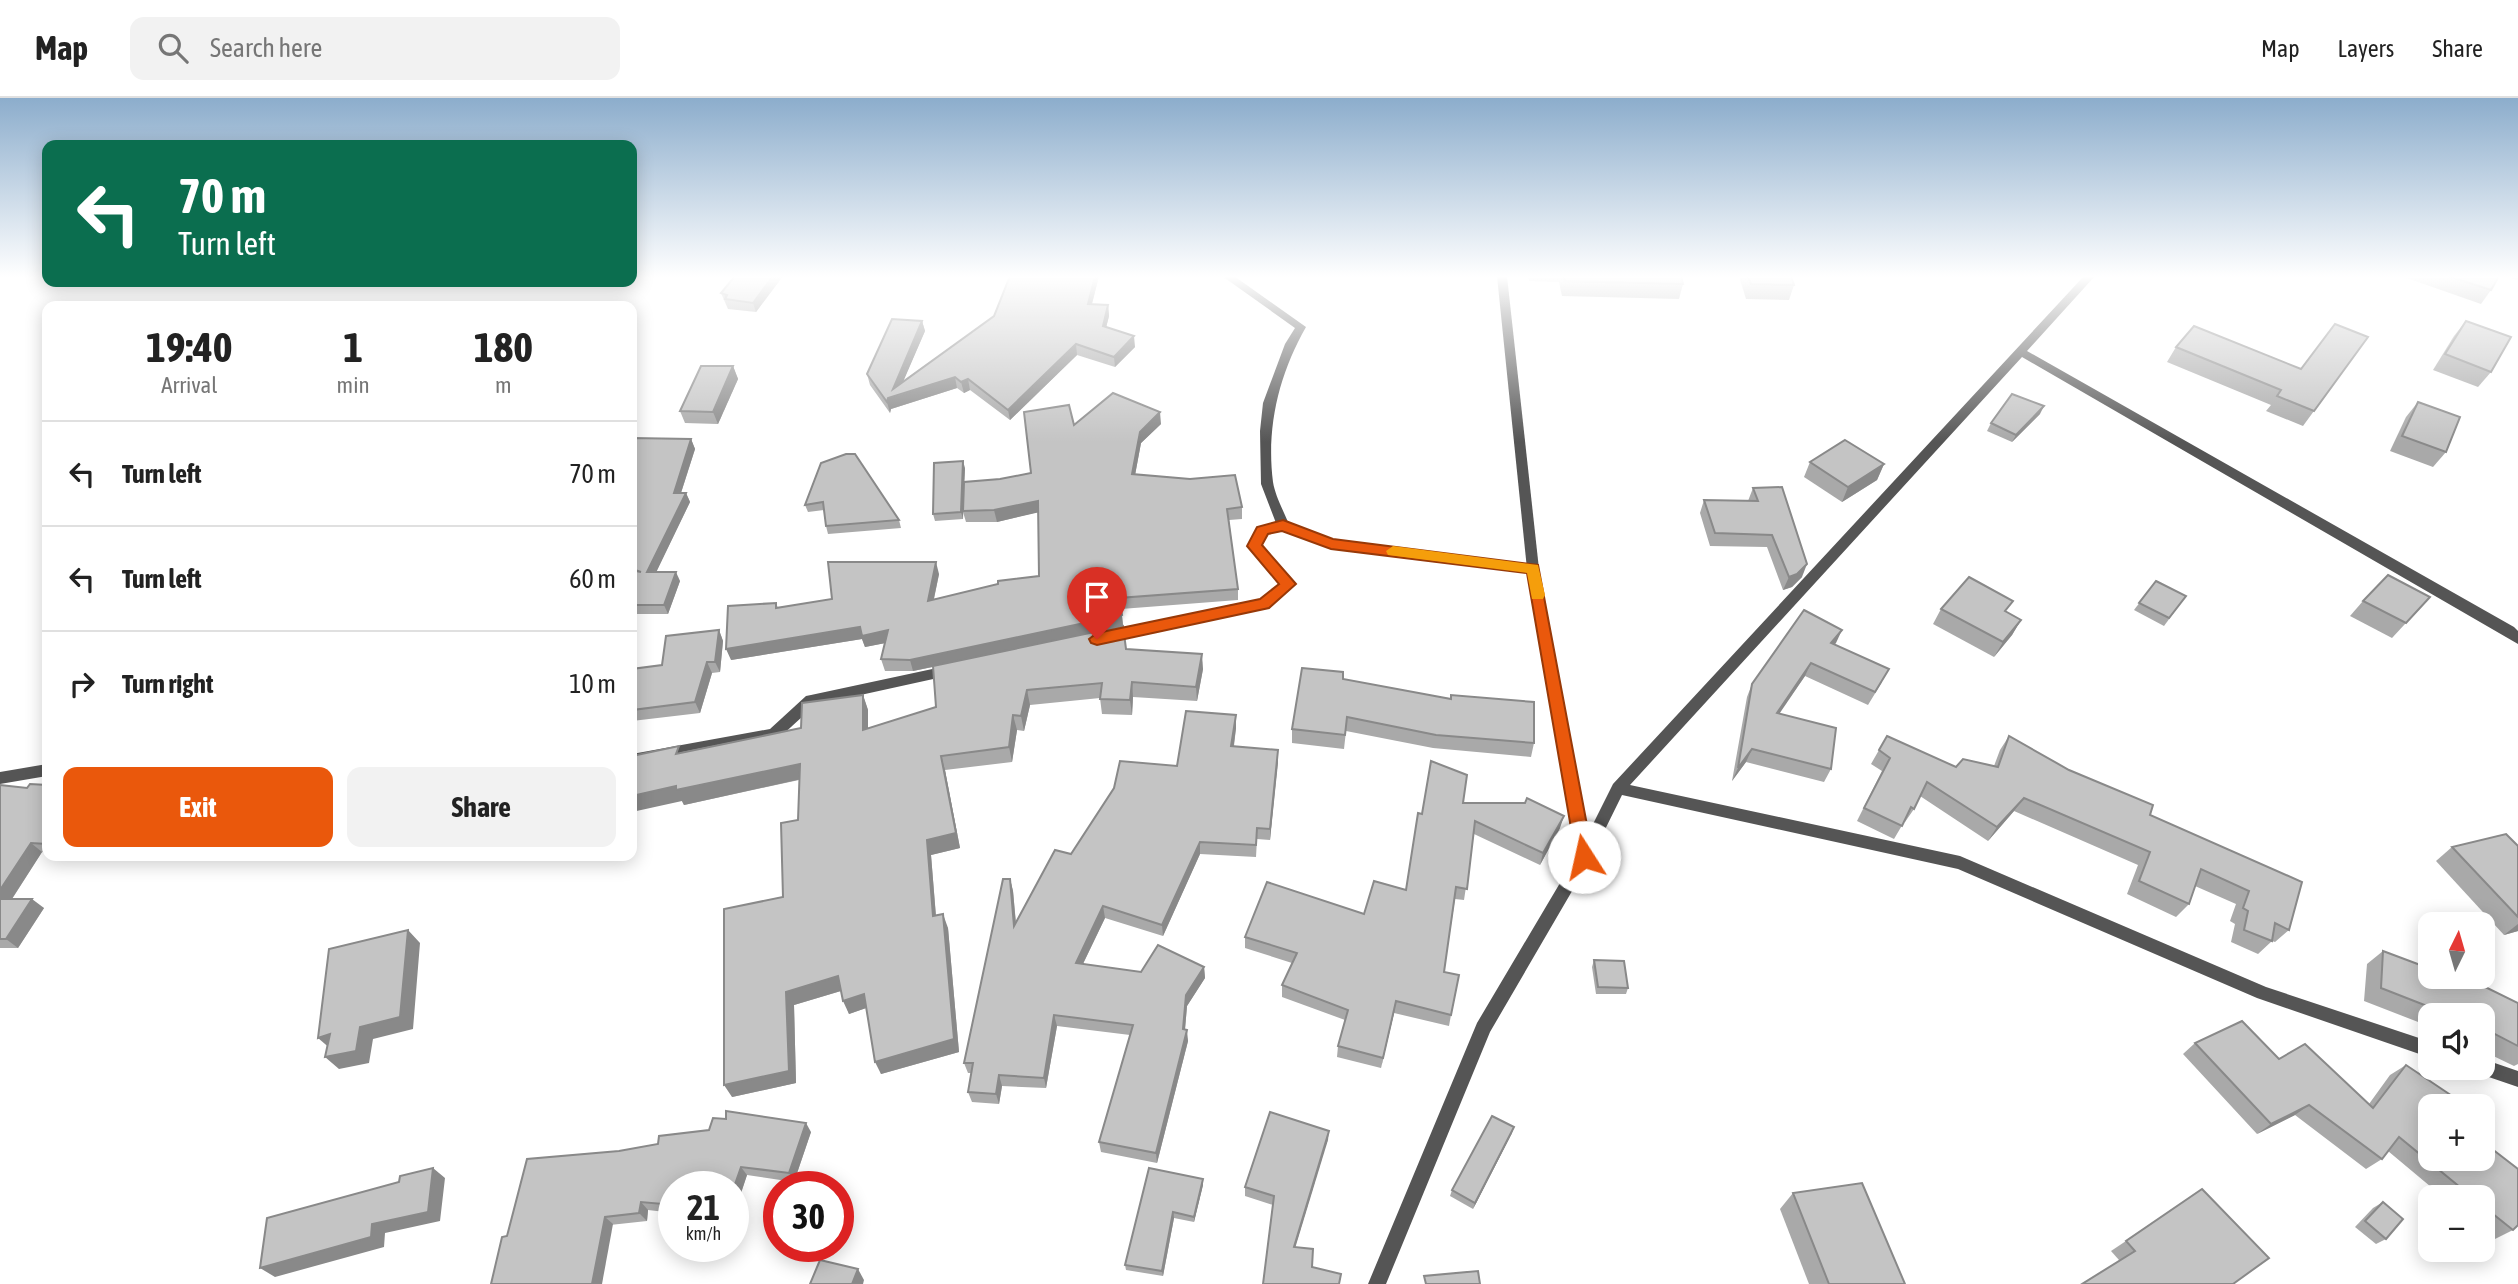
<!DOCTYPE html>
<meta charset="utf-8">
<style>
body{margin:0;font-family:"Asap Condensed",sans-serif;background:#f2f2f2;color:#222;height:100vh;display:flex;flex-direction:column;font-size:26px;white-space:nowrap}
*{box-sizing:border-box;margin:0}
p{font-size:23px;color:#767676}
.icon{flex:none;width:38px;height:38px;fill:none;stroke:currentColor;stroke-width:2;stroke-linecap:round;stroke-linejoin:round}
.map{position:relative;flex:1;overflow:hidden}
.drawer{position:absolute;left:42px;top:203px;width:595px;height:560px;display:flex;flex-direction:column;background:#fff;border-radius:14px;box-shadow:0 4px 18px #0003}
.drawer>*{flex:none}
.banner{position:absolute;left:42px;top:42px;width:595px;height:147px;border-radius:14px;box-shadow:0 4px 18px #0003;background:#0b6e4f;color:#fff;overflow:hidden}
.needle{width:46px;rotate:5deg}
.fabs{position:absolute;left:2418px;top:814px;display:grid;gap:14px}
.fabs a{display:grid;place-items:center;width:77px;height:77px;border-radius:14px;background:#fff;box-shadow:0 4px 18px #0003;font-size:35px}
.speed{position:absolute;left:658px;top:1073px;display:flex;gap:14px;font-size:35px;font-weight:700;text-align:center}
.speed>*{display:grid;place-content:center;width:91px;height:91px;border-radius:50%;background:#fff;box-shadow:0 4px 18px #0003;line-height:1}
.speed small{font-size:18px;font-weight:400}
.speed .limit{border:10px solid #d22;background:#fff;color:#111}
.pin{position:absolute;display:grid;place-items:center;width:60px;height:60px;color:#fff;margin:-72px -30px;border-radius:50% 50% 50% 0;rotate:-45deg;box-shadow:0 0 7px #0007}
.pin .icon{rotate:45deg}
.me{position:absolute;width:77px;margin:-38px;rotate:350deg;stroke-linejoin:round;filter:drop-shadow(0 0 5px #0008)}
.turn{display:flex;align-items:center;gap:24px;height:147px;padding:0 21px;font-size:32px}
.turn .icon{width:91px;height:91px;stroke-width:2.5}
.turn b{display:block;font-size:49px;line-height:60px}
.eta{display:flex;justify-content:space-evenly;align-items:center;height:119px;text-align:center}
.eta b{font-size:42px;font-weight:700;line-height:49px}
.button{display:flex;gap:14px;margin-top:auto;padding:14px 21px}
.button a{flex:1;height:80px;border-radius:14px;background:#ea580c;color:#fff;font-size:28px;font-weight:700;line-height:80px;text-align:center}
.button a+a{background:#f2f2f2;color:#222}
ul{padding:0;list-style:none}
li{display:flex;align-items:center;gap:21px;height:105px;padding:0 21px;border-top:2px solid #e0e0e0}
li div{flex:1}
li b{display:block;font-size:26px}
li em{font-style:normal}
header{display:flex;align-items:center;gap:42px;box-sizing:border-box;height:98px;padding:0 35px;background:#fff;border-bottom:2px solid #e0e0e0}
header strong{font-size:33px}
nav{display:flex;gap:38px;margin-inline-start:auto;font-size:24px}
.search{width:490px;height:63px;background:#f2f2f2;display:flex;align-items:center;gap:18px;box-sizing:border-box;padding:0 24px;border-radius:14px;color:#767676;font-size:26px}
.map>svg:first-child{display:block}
</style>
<header>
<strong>Map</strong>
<div class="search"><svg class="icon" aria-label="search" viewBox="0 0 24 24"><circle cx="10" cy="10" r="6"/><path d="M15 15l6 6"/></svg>Search here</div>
<nav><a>Map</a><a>Layers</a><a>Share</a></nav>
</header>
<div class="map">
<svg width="2518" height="1186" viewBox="0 0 2518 1186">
<rect width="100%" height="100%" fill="#fff"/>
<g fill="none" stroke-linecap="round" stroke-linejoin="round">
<polygon fill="#555" fill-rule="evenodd" points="1497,178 1507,178 1539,471 1533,476 1527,471"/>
<g fill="#555" fill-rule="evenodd">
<path d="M1222,178H1234L1306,229C1279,276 1266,330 1273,384C1275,397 1283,412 1288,424L1333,442L1538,468L1588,736L1613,686L2084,178H2095L2027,253L2514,529L2518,533V546L2022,259L1630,687L1960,758L2266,889L2431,944V960L2257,900L1958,771L1622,697L1589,764L1490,934L1386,1186H1368L1477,925L1576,758L1527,475L1331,450L1282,432L1267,436L1261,447L1295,486L1269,509L1108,544L1103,543L1101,539L1103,535L1108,534L1260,502L1280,485L1248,448L1258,430L1276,425L1261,386L1260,333L1263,305L1285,246L1295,230Z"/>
<polygon points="951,567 956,568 958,572 956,576 815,607 779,640 774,642 632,668 632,656 770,631 806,598 811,597"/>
<polygon points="47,666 47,678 0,686 0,674"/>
<polygon points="2483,961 2518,973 2518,989 2477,975 2475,970 2483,970"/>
</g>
</g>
<g fill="#a9a9a9">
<polygon points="735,178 783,178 756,214 728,211 721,195"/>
<polygon points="1010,178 1099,178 1092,206 1108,207 1109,218 1106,229 1135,249 1115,269 1077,257 1010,322 970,292 964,295 957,290 891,311 890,315 870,287 867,276 922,223 925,233 903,283 994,218"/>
<polygon points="1528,178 1681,178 1683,186 1679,201 1562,198 1559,184 1529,183"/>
<polygon points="1739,178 1791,178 1794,187 1789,202 1746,201"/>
<polygon points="2401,178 2499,178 2491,192 2481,206"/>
<polygon points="2505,178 2518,178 2518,182"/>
<polygon points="2466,223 2491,274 2478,289 2433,272 2454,238"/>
<polygon points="2368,239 2303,328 2266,313 2271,307 2167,264 2176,249 2301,271"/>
<polygon points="733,268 738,281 718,326 685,325 680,313"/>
<polygon points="2418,304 2446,354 2433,369 2390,353 2406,319"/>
<polygon points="2040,316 2012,344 1987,333 1991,325"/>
<polygon points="1161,326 1141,345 1135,377 1242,409 1242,421 1229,422 1238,491 1238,502 1121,511 1126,551 1203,571 1197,603 1133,599 1132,617 1102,616 1100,600 1030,607 1024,633 1017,632 1012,664 945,672 960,750 931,757 936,818 948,830 959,954 881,976 866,910 849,916 841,893 794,907 796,985 732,999 783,799 798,722 799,682 684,707 682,703 682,654 801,630 863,597 868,612 868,630 936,609 933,569 913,573 885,573 881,561 885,545 865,549 862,541 731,562 776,505 778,510 832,501 939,476 934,501 1039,478 1038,414 997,424 966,424 963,414 963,421 935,423 933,416 965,370 964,384 1000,381 1031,375 1074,327"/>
<polygon points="632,340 691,341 695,351 681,395 686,395 690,404 656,474 680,483 668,516 634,516 632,511 632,495 635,480 632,479"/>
<polygon points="1810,364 1884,366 1877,382 1842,404 1804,379"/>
<polygon points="821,365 899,422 901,430 828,436 826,428 824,412 808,414 805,407"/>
<polygon points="1753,390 1802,479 1792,489 1783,492 1767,449 1710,448 1700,415 1704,402 1748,403"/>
<polygon points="2156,483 2186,498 2164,528 2134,512"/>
<polygon points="2430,499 2392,540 2350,518 2363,503"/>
<polygon points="1941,511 2007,514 2021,522 2012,537 1994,559 1933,526"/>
<polygon points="719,532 723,543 720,574 712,575 700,615 632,623 632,571 662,567"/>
<polygon points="1835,546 1882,584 1868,607 1805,578 1779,615 1831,671 1824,684 1746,664 1732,683 1747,599 1752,586"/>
<polygon points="1343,581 1534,645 1531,659 1433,650 1346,633 1344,651 1292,645 1292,631"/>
<polygon points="1236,617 1236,630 1234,648 1278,652 1270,742 1257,741 1256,759 1200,756 1163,838 1105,820 1083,866 1141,874 1204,869 1205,880 1187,908 1185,932 1188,943 1157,1065 1101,1054 1099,1044 1130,937 1057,928 1046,990 1002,988 999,1006 972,1004 968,994 971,975 968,975 964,965 1010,781 1013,793 1016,825 1071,756"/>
<polygon points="1887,638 1956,669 1994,668 2000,652 2009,638 2150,717 2302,784 2289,832 2275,844 2272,843 2258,856 2231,844 2235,826 2230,823 2236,806 2195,788 2189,806 2176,819 2127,796 2138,767 2014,713 1988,743 1920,698 1914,711 1905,724 1904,724 1894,741 1857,723 1882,673 1871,666"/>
<polygon points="0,687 27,690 47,687 47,755 42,754 12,801 44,810 18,850 0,850"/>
<polygon points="1422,716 1560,730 1540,767 1474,736 1464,802 1455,801 1444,874 1451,917 1449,928 1394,915 1381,970 1337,959 1338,948 1345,922 1282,899 1282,887 1292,865 1245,850 1245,839 1364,816 1406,792"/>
<polygon points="2518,748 2518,833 2504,837 2436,763 2452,749"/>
<polygon points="2383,853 2470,885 2473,883 2518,905 2518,966 2514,968 2483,953 2483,917 2431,917 2431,929 2364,903 2367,866"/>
<polygon points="1594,862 1628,890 1626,896 1596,896 1592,869"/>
<polygon points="2195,945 2279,961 2369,1006 2390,977 2406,967 2431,1008 2513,1132 2495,1141 2483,1132 2483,1099 2443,1099 2388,1053 2382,1061 2366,1071 2295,1017 2257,1036 2183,956"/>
<polygon points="811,1034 794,1084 747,1077 733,1119 733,1088 674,1088 674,1115 648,1112 647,1123 507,1138 619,1053"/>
<polygon points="1512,1035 1473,1111 1450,1098 1452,1092"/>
<polygon points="1328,1042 1263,1186 1273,1107 1245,1098 1245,1089"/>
<polygon points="1149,1070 1203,1087 1194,1124 1174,1120 1163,1178 1126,1172 1125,1167"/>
<polygon points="1793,1095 1905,1186 1809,1186 1780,1111"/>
<polygon points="2383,1104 2386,1141 2376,1146 2355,1129 2373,1110"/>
<polygon points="2126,1143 2269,1160 2119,1162 2111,1153"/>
</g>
<g fill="#898989">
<polygon points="773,178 783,178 756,214 753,205"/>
<polygon points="1095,178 1099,178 1089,217 1088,206"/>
<polygon points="1108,207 1109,218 1104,238 1103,228"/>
<polygon points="922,223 925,233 897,298 955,279 957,290 891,311 890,315 887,304"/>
<polygon points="1134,238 1135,249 1115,269 1114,259"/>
<polygon points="1076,246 1077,257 1010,322 1008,312"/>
<polygon points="733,268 738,281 718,326 713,314"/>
<polygon points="968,281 970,292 964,295 961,284"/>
<polygon points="2044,308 2040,316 2012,344 2016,337"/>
<polygon points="1160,314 1161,326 1141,345 1133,388 1132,376 1140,334"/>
<polygon points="691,341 695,351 678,404 674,395"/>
<polygon points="963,363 965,370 963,421 961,414"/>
<polygon points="1884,366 1877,382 1842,404 1848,389"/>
<polygon points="686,395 690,404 652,483 647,474"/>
<polygon points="1038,403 1040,414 997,424 994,412"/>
<polygon points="936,464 939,476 931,514 928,503"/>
<polygon points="1807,466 1802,479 1792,489 1783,492 1789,479"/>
<polygon points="676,474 680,483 668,516 664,507"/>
<polygon points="1122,517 1123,528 913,573 910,562"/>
<polygon points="2021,522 2012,537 1994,559 2003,544"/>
<polygon points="860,529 888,532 891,544 865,549 862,541 731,562 726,551"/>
<polygon points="719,532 723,543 720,574 715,564"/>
<polygon points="1842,532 1836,545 1825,558 1831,545"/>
<polygon points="1202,556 1203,571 1197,603 1196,589"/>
<polygon points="707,564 712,575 700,615 695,604"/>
<polygon points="1811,565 1805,578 1771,628 1777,615"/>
<polygon points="1132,584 1133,599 1132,617 1130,602"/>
<polygon points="1027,592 1030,607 1024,633 1021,618"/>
<polygon points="863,597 868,612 868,646 863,632"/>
<polygon points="1013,617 1017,632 1012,664 1009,649"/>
<polygon points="1236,617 1236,630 1232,660 1231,648"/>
<polygon points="1752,651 1746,664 1732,683 1738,670"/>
<polygon points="1278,652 1278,665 1270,742 1270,731"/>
<polygon points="941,658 945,672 960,750 931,757 937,832 933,818 927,742"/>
<polygon points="800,666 806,680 684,707 682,703 632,714 632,698 676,688"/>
<polygon points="2024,700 2014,713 1988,743 1997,729"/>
<polygon points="1564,718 1560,730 1540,767 1543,755"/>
<polygon points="1200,744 1200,756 1163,838 1162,827"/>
<polygon points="31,745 42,754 6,810 0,806 0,792"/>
<polygon points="1010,781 1013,793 1017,839 1014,828"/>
<polygon points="32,801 44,810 18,850 6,841"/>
<polygon points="1103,808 1105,820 1078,876 1076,865"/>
<polygon points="943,816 948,830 959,954 881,976 875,964"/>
<polygon points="2518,826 2518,833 2504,837"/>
<polygon points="408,832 420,845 413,931 373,941 369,965 339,971 325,959 360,929"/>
<polygon points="1204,869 1205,880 1187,908 1184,942 1183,931 1186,897"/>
<polygon points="838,878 844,892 794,907 796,985 732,999 724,987 786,894"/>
<polygon points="864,896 869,909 849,916 843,903"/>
<polygon points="1396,903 1394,915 1381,970 1383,960"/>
<polygon points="1054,917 1057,928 1046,990 1044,980"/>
<polygon points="1187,932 1188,943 1157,1065 1156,1055"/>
<polygon points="330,936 332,952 318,940"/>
<polygon points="999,977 1002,988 999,1006 996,996"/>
<polygon points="2309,1007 2295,1017 2257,1036 2271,1026"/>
<polygon points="806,1025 811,1034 794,1084 789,1075"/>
<polygon points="1514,1029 1512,1035 1473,1111 1475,1105"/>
<polygon points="1329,1033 1328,1042 1293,1157 1294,1149"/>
<polygon points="741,1069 747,1077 733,1119 733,1092"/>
<polygon points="433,1070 445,1080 440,1123 385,1135 384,1149 275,1179 260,1170"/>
<polygon points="1203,1081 1203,1087 1194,1124 1194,1119"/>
<polygon points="641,1104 648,1112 647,1123 639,1115"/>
<polygon points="1173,1114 1174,1120 1163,1178 1162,1173"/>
<polygon points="605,1119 613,1126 602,1186 592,1186"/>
<polygon points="858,1171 864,1182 863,1186 852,1186"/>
</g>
<g fill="#c4c4c4" stroke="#898989" stroke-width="2">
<polygon points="735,178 773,178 753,205 725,201 727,197 721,195"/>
<polygon points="1010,178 1095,178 1088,206 1108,207 1103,228 1134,238 1114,259 1076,246 1008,312 968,281 961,284 955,279 888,300 887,304 867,276 892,221 922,223 893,291 994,218"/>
<polygon points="1564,178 1681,178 1683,186 1565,183"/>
<polygon points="1748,178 1791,178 1794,187 1751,186"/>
<polygon points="2448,178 2499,178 2491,192"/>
<polygon points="2466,223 2511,239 2491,274 2445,256"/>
<polygon points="2335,226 2368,239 2314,313 2277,298 2281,292 2176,249 2194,228 2301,271"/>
<polygon points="701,268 733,268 713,314 680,313"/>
<polygon points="1113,295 1160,314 1140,334 1132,376 1190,381 1235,377 1242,409 1227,411 1238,491 1119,500 1122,517 910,562 881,561 888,532 862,538 860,529 726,551 728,508 776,505 776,510 832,501 828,464 936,464 928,503 998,486 998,483 1039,478 1038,403 994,412 963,413 964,384 1000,381 1031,375 1024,314 1069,307 1074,327"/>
<polygon points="2012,296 2044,308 2016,337 1991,325"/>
<polygon points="2418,304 2460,319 2446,354 2402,338"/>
<polygon points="632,340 691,341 674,395 686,395 647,474 676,474 664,507 632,507 632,495 636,473 641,474 632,471"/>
<polygon points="1845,342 1884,366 1848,389 1810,364"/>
<polygon points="846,356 855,356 899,422 826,428 823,404 805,407 821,365"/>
<polygon points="963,363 961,414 933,416 934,365"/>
<polygon points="1782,389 1807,466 1797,476 1789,479 1772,437 1715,435 1704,402 1758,403 1753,390"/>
<polygon points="2388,477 2430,499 2406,525 2363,503"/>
<polygon points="1969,479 2013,503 2005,513 2021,522 2003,544 1941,511"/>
<polygon points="2156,483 2186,498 2169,520 2139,505"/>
<polygon points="1804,512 1842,532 1831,545 1889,571 1875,594 1811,565 1777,615 1836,630 1831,671 1752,651 1738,670 1752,586"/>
<polygon points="1123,528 1126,551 1202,556 1196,589 1132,584 1130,602 1100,601 1102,585 1027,592 1021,618 1013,617 1009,649 941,658 956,735 927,742 933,818 943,816 954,941 875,964 864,896 843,903 838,878 786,894 789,973 724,987 724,811 783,799 781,725 798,722 800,666 676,692 676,688 632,698 632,658 679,648 676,656 801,630 802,605 863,597 863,632 936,609 933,568"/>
<polygon points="719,532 715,564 707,564 695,604 632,612 632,571 662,567 666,538"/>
<polygon points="1302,570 1343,574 1343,581 1451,601 1451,597 1534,604 1534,645 1436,637 1347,619 1345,637 1292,631"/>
<polygon points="1186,613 1236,617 1231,648 1278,652 1270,731 1257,730 1256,747 1200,744 1162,827 1103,808 1076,865 1141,874 1158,847 1204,869 1186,897 1183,931 1187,932 1156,1055 1099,1044 1133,927 1054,917 1044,980 999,977 996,996 968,994 973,965 964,965 1003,781 1010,781 1014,828 1055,752 1071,756 1114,690 1120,663 1177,668"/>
<polygon points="1887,638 1956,669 1963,661 1998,669 2009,638 2069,672 2153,707 2150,717 2302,784 2289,832 2275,825 2272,843 2244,832 2248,813 2243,810 2249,793 2201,771 2189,806 2139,783 2150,754 2024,700 1997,729 1927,684 1914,711 1911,709 1902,728 1864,710 1890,660 1879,652"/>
<polygon points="1431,663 1467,677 1463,705 1525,705 1527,700 1564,718 1543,755 1475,723 1467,791 1456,789 1444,874 1459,877 1451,917 1396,903 1383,960 1338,948 1348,912 1282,887 1297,855 1245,839 1267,784 1364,816 1374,783 1406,792 1418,715 1422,716"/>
<polygon points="30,686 47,687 47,746 31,745 0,792 0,687 27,690"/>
<polygon points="2506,736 2518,748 2518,819 2452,749"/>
<polygon points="0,801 32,801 6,841 0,841"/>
<polygon points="408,832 400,919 360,929 356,953 325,959 330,936 318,940 329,851"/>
<polygon points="2383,853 2431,871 2431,878 2452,878 2472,886 2473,883 2518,905 2518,948 2483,930 2483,917 2450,917 2381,890"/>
<polygon points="1594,862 1624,863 1628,890 1598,889"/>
<polygon points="2242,923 2279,961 2305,946 2373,1010 2406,967 2467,1008 2431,1008 2431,1060 2483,1060 2483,1044 2518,1071 2518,1127 2513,1132 2483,1108 2483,1099 2472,1099 2399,1039 2382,1061 2309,1007 2271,1026 2195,945"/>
<polygon points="726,1013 806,1025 789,1075 741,1069 733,1092 733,1088 674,1088 674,1107 641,1104 639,1115 605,1119 592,1186 491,1186 502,1139 507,1138 527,1061 619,1053 658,1046 659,1038 709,1032 713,1020 726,1021"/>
<polygon points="1270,1014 1329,1033 1294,1149 1313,1151 1312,1169 1341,1176 1339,1186 1263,1186 1274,1098 1245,1089"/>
<polygon points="1492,1018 1514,1029 1475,1105 1452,1092"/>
<polygon points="433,1070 428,1114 372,1126 371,1139 260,1170 267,1120 399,1084 400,1078"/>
<polygon points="1149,1070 1203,1081 1194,1119 1173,1114 1162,1173 1125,1167"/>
<polygon points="1862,1085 1905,1186 1829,1186 1793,1095"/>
<polygon points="2202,1091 2269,1160 2233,1186 2082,1186 2135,1153 2126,1143"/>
<polygon points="2383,1104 2403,1121 2386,1141 2365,1123"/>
<polygon points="820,1162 858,1171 852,1186 810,1186"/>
<polygon points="1478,1173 1480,1186 1426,1186 1424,1178"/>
</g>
<linearGradient id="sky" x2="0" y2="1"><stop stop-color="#8cadcc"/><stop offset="0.52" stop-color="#fff"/><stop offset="1" stop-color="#fff" stop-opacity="0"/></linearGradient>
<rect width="2518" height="344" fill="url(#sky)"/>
<polygon fill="#ea580c" stroke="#983908" stroke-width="2" points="1283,422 1333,441 1538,467 1593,759 1591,764 1584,766 1578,764 1576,759 1527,475 1331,451 1282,433 1268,436 1262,447 1296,486 1269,510 1097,547 1091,545 1089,541 1097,535 1260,501 1279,486 1247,448 1257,429"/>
<polygon fill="#f59e0b" points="1393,448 1538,467 1545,497 1543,501 1532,501 1527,475 1388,457 1386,453"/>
</svg>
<div class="fabs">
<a><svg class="needle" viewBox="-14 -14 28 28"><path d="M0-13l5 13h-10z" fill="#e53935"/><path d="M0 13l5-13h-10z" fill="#767676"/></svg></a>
<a><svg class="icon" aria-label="sound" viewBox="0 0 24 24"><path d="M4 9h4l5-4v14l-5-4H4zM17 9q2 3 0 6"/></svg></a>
<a>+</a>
<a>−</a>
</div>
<div class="speed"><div>21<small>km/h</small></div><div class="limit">30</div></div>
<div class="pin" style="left:1097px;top:541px;background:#d93025"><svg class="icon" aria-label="arrive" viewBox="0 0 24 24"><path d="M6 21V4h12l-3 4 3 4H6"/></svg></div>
<svg class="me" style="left:1584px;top:759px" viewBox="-20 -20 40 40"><circle r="19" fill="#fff"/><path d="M0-13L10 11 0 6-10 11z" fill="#ea580c"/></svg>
<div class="banner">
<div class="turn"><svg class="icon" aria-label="left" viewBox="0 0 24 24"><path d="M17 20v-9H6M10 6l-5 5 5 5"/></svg><div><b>70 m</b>Turn left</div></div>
</div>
<section class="drawer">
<div class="eta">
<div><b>19:40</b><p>Arrival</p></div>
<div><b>1</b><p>min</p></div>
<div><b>180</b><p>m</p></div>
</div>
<ul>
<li><svg class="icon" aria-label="left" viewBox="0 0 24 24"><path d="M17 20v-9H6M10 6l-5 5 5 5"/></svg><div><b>Turn left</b></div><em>70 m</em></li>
<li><svg class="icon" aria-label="left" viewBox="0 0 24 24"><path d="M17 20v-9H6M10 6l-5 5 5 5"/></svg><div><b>Turn left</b></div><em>60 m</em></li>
<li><svg class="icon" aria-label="right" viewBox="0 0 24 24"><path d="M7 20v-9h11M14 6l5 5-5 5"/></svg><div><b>Turn right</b></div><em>10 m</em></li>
</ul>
<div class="button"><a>Exit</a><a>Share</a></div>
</section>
</div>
